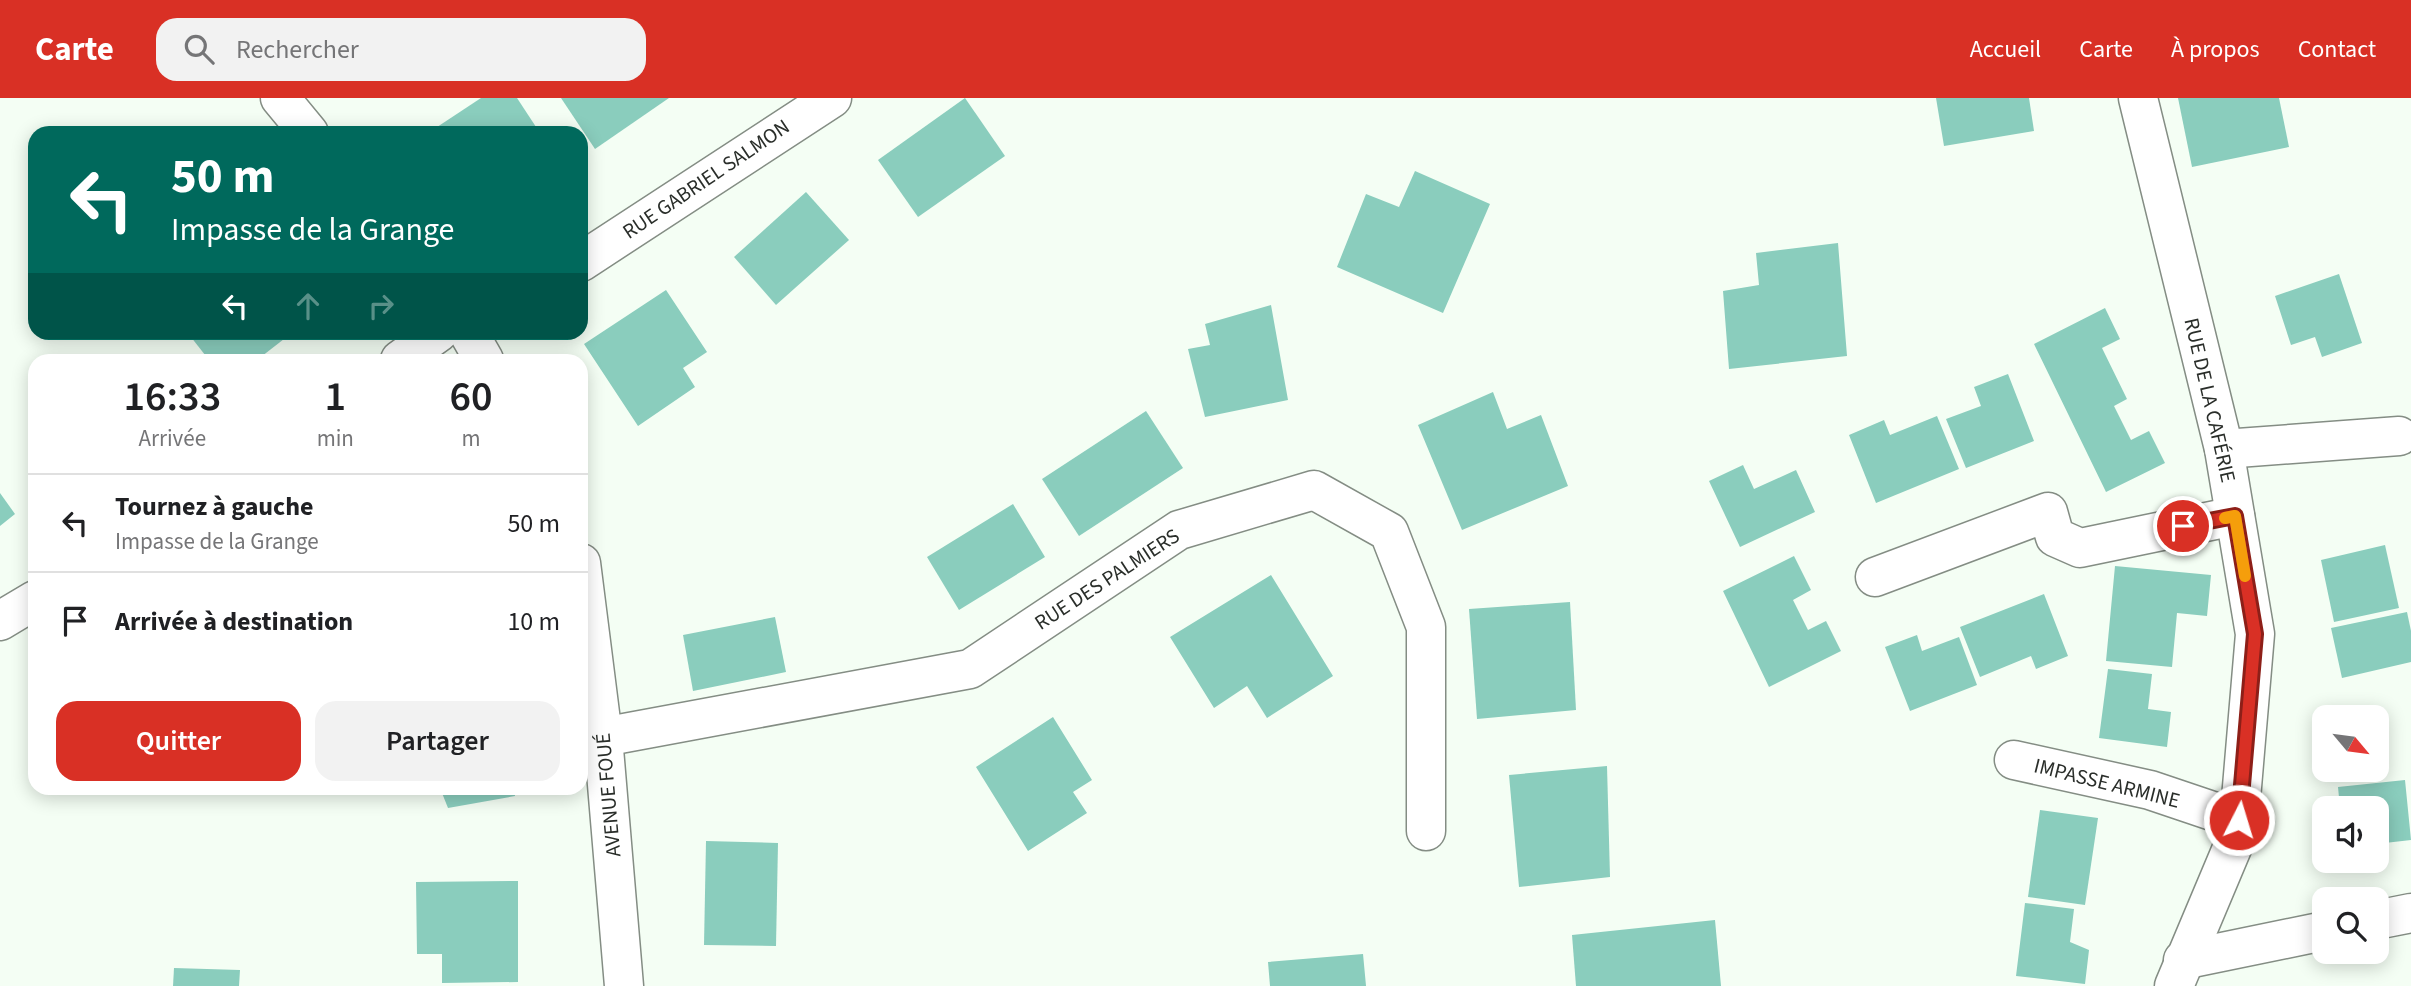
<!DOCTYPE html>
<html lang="fr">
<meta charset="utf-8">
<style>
body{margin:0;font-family:"Source Sans 3",sans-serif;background:#f2f2f2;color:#202124;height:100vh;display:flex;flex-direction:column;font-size:26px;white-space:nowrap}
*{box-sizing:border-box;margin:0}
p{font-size:23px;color:#757577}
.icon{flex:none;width:38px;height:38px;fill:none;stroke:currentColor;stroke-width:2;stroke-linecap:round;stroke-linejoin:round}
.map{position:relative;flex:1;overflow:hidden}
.side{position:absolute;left:28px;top:256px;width:560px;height:441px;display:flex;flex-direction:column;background:#fff;border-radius:21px;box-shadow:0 4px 18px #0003}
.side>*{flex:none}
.top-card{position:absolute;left:28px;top:28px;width:560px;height:214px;border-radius:21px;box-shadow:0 4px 18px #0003;background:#00695c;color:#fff;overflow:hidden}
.needle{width:46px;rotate:119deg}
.fabs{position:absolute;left:2312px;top:607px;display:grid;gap:14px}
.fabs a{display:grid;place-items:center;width:77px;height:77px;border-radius:14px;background:#fff;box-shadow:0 4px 18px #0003;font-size:35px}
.pin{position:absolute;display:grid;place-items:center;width:60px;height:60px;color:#fff;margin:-30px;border:4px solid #fff;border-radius:50%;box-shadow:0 2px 7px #0007}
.me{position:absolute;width:77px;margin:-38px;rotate:5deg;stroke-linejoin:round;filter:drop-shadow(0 0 5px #0008)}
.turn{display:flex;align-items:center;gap:24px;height:147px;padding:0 28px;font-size:32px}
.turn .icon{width:91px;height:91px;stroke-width:2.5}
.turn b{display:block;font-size:49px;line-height:60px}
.lanes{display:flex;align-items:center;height:66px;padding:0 28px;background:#0003;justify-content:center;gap:35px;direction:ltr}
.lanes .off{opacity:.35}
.eta{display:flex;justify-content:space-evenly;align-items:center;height:119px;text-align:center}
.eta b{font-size:42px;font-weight:600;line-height:49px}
.cta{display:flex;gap:14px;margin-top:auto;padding:14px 28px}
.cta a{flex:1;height:80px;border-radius:21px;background:#d93025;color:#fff;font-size:28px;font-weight:600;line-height:80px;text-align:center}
.cta a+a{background:#f2f2f2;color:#202124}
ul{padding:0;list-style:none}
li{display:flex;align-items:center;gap:21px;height:98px;padding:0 28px;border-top:2px solid #e0e0e0}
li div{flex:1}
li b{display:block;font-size:26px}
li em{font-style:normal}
header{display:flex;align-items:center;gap:42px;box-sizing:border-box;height:98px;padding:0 35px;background:#d93025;color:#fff}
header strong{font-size:33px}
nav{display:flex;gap:38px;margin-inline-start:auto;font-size:24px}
.search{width:490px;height:63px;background:#f2f2f2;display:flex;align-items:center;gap:18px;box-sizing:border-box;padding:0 24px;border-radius:21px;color:#757577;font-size:26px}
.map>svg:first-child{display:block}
</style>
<header>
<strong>Carte</strong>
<div class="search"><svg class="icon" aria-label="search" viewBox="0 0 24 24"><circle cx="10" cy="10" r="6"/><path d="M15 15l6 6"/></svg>Rechercher</div>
<nav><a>Accueil</a><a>Carte</a><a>À propos</a><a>Contact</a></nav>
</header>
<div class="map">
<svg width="2411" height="888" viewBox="0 0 2411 888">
<rect width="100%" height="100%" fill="#f4fef4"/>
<g fill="#8acdbd">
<polygon points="481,0 517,0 540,35 428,35"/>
<polygon points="561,0 669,0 595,51"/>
<polygon points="965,0 1005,58 918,119 878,62"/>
<polygon points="1936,0 2029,0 2034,33 1944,48"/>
<polygon points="2178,0 2279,0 2289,49 2192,69"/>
<polygon points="1415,73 1490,106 1443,215 1337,169 1366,96 1399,109"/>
<polygon points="806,94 849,142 776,207 734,159"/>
<polygon points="1838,145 1847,258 1729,271 1723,193 1759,187 1756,155"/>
<polygon points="2339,176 2362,245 2322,259 2315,239 2291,247 2275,198"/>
<polygon points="666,192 707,254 683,270 695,289 638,328 584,246"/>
<polygon points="1271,207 1288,302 1205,319 1188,251 1210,247 1205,226"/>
<polygon points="2105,210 2120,241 2102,250 2127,301 2114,308 2131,342 2149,333 2165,365 2106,394 2034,246"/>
<polygon points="187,234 293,234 257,262 209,262"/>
<polygon points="2008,276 2034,343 1966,370 1946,321 1981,308 1974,289"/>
<polygon points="1493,294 1507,331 1541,317 1568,388 1462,432 1418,327"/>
<polygon points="1146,313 1183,370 1079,438 1042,381"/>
<polygon points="1937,318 1959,371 1876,405 1849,337 1884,322 1890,337"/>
<polygon points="1743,367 1754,391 1796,372 1815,414 1740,449 1709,383"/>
<polygon points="0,395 15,416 0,428"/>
<polygon points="1013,406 1045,459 959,512 927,459"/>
<polygon points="2385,447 2399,510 2334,524 2321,462"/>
<polygon points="1794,458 1811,492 1793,502 1808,532 1826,523 1841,553 1769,589 1723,493"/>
<polygon points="2115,468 2211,477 2207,518 2177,515 2172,569 2106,563"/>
<polygon points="1271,477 1333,578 1267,620 1247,588 1214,610 1170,539"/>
<polygon points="2044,496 2068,558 2036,571 2031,558 1980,579 1960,529"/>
<polygon points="1570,504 1576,612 1477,621 1469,511"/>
<polygon points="2407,514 2411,533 2411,564 2342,580 2331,530"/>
<polygon points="775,519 786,574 693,593 683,537"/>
<polygon points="1917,537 1922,553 1959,539 1977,587 1910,613 1885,549"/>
<polygon points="2108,571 2152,576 2148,611 2171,614 2167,649 2099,640"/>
<polygon points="1053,619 1092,682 1073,694 1087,715 1028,753 976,669"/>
<polygon points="1607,668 1610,779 1519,789 1509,677"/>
<polygon points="2405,682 2411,742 2376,746 2376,710 2340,710 2338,689"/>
<polygon points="440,690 514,690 515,698 448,710"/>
<polygon points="2040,712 2098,720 2085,807 2028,799"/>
<polygon points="706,743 778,745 776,848 704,847"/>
<polygon points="518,783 518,884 442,885 442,856 417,856 416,784"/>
<polygon points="2025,805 2074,811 2070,844 2089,852 2085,886 2016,878"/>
<polygon points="1715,822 1721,888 1576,888 1572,837"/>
<polygon points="1363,856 1366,888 1270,888 1268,864"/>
<polygon points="174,870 240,872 239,888 173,888"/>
</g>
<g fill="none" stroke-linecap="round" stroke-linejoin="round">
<defs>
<g id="minor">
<polyline points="280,0 309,35"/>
<polyline points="2138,0 2224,351 2255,536 2238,736 2174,888"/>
<polyline points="581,164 832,0"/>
<polyline points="468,234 484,262"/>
<polyline points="400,262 439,234"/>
<polyline points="2224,351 2399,338"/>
<polyline points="581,465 603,639 624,888"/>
<polyline points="1875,479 2048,414 2055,439 2080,450 2235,418"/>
<polyline points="0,523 35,502"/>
<polyline points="603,639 970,571 1179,432 1314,392 1389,434 1426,529 1426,733"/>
<polyline points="2014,662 2150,692 2239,722"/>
<polyline points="2376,822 2411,815"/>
<polyline points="2183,862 2324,833"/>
</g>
</defs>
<use href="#minor" stroke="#848d84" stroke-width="41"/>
<use href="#minor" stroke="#fff" stroke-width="38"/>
</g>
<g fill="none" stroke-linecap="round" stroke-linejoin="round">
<defs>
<polyline id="route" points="2183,428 2235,418 2255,536 2239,722"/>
</defs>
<use href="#route" stroke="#8d1f18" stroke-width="18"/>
<use href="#route" stroke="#d93025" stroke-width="12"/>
<polyline stroke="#f59e0b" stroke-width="12" points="2225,420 2235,418 2245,478"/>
</g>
<g text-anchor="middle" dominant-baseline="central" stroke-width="6" stroke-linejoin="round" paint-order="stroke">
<g font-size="21" fill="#2a2e2a" stroke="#fff">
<text transform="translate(706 81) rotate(-34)">RUE GABRIEL SALMON</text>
<text transform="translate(2210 302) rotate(77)">RUE DE LA CAFÉRIE</text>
<text transform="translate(1107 481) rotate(-33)">RUE DES PALMIERS</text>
<text transform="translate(2107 685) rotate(14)">IMPASSE ARMINE</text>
<text transform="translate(608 697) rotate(-95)">AVENUE FOUÉ</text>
</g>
</g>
</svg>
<div class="fabs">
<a><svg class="needle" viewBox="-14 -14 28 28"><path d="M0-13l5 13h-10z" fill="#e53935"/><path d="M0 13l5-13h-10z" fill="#757577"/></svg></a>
<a><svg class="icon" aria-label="sound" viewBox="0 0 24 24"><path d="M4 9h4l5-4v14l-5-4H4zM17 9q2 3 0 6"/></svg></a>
<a><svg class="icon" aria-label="search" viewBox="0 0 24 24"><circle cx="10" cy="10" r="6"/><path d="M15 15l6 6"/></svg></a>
</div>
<div class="pin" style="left:2183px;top:428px;background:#d93025"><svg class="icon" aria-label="arrive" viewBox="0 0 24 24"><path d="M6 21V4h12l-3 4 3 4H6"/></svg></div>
<svg class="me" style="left:2239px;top:722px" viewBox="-20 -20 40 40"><circle r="17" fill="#d93025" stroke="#fff" stroke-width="3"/><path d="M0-11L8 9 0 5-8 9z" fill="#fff"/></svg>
<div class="top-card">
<div class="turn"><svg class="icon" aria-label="left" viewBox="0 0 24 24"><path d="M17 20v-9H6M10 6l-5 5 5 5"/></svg><div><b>50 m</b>Impasse de la Grange</div></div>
<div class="lanes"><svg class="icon" aria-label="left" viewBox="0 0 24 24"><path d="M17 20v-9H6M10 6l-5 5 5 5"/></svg><svg class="icon off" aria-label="ahead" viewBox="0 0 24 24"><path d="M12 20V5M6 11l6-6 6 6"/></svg><svg class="icon off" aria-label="right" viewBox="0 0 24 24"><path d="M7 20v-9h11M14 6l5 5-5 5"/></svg></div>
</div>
<section class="side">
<div class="eta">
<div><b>16:33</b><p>Arrivée</p></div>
<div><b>1</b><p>min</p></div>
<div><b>60</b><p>m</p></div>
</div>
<ul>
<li><svg class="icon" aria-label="left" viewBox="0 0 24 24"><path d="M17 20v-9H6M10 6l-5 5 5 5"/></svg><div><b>Tournez à gauche</b><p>Impasse de la Grange</p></div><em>50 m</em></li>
<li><svg class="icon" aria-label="arrive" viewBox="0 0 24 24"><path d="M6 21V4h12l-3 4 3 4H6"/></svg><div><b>Arrivée à destination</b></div><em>10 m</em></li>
</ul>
<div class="cta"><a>Quitter</a><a>Partager</a></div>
</section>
</div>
